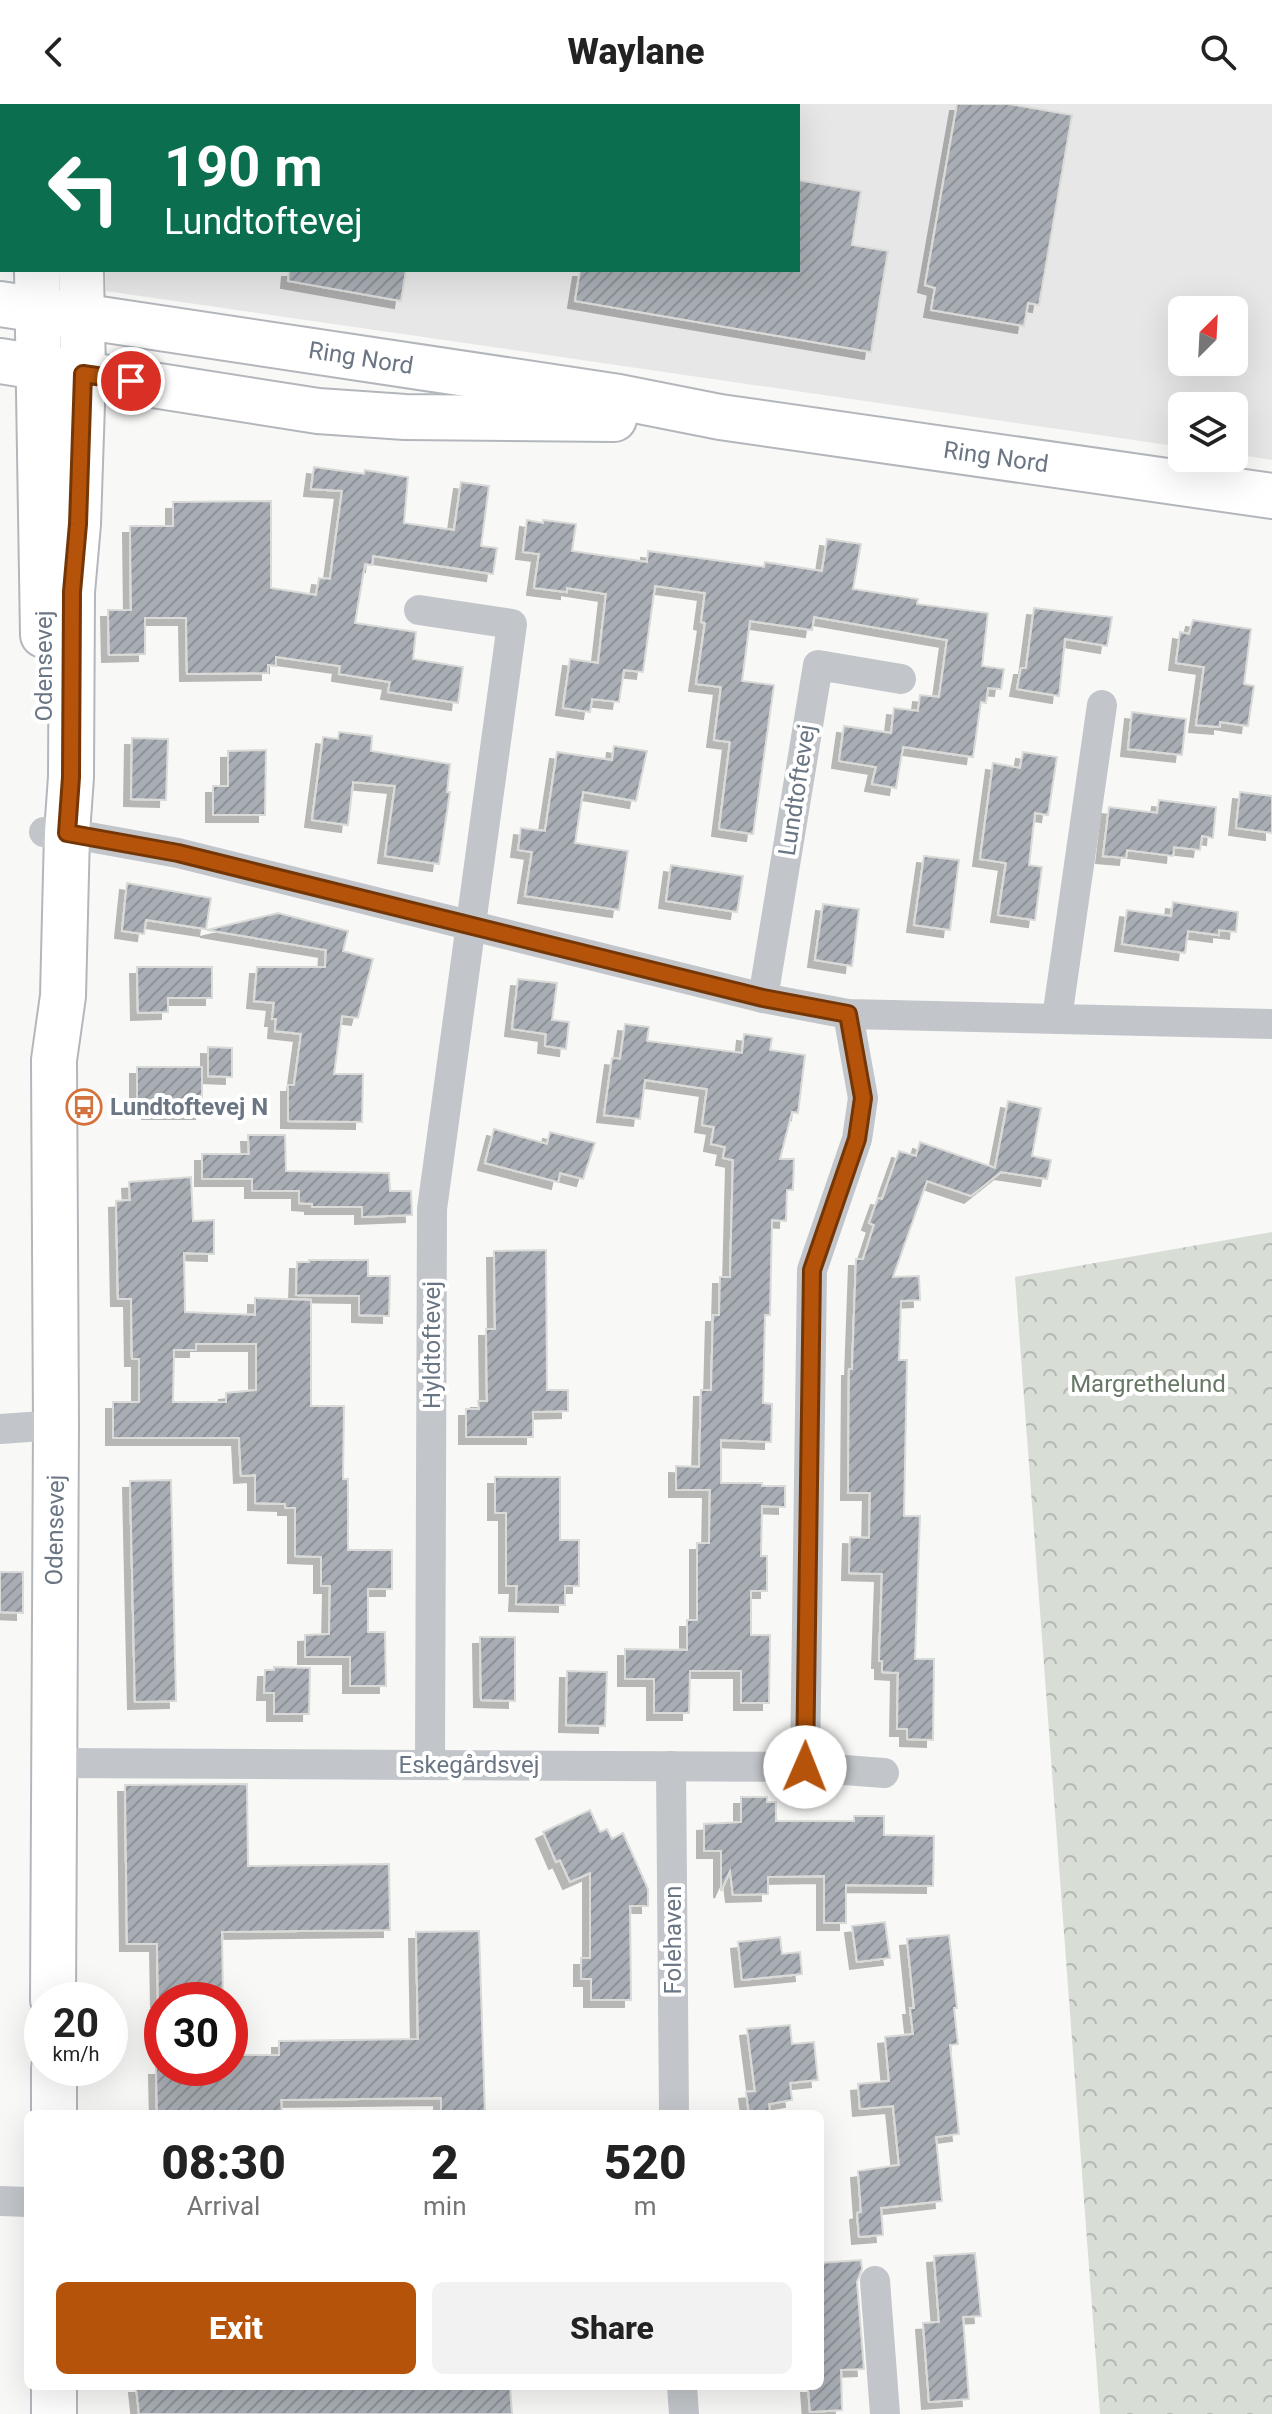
<!DOCTYPE html>
<meta charset="utf-8">
<style>
body{margin:0;font-family:Roboto,sans-serif;background:#f2f2f2;color:#222;height:100vh;display:flex;flex-direction:column;font-size:30px;white-space:nowrap}
*{box-sizing:border-box;margin:0}
p{font-size:26px;color:#767676}
.icon{flex:none;width:44px;height:44px;fill:none;stroke:currentColor;stroke-width:2;stroke-linecap:round;stroke-linejoin:round}
.map{position:relative;flex:1;overflow:hidden}
.details{position:absolute;left:24px;top:2006px;width:800px;height:280px;display:flex;flex-direction:column;background:#fff;border-radius:12px;box-shadow:0 8px 32px #0002}
.details>*{flex:none}
.hud{position:absolute;left:0px;top:0px;width:800px;height:168px;box-shadow:0 8px 32px #0002;background:#0b6e4f;color:#fff;overflow:hidden}
.needle{width:52px;rotate:24deg}
.fabs{position:absolute;left:1168px;top:192px;display:grid;gap:16px}
.fabs a{display:grid;place-items:center;width:80px;height:80px;border-radius:12px;background:#fff;box-shadow:0 8px 32px #0002;font-size:40px}
.speed{position:absolute;left:24px;top:1878px;display:flex;gap:16px;font-size:40px;font-weight:700;text-align:center}
.speed>*{display:grid;place-content:center;width:104px;height:104px;border-radius:50%;background:#fff;box-shadow:0 8px 32px #0002;line-height:1}
.speed small{font-size:20px;font-weight:400}
.speed .limit{border:12px solid #d22;background:#fff;color:#111}
.pin{position:absolute;display:grid;place-items:center;width:68px;height:68px;color:#fff;margin:-34px;border:4px solid #fff;border-radius:50%;box-shadow:0 2px 8px #0007}
.me{position:absolute;width:88px;margin:-44px;rotate:1deg;stroke-linejoin:round;filter:drop-shadow(0 0 6px #0008)}
.turn{display:flex;align-items:center;gap:28px;height:168px;padding:0 32px;font-size:36px}
.turn .icon{width:104px;height:104px;stroke-width:2.5}
.turn b{display:block;font-size:56px;line-height:68px}
.eta{display:flex;justify-content:space-evenly;align-items:center;height:136px;text-align:center}
.eta b{font-size:48px;font-weight:800;line-height:56px}
.action{display:flex;gap:16px;margin-top:auto;padding:16px 32px}
.action a{flex:1;height:92px;border-radius:12px;background:#b45309;color:#fff;font-size:32px;font-weight:800;line-height:92px;text-align:center}
.action a+a{background:#f2f2f2;color:#222}
header{display:flex;justify-content:space-between;align-items:center;height:104px;padding:0 32px;background:#fff;font-size:36px;font-weight:800}
.map>svg:first-child{display:block}
</style>
<header><svg class="icon" aria-label="back" viewBox="0 0 24 24"><path d="M15 5l-7 7 7 7"/></svg>Waylane<svg class="icon" aria-label="search" viewBox="0 0 24 24"><circle cx="10" cy="10" r="6"/><path d="M15 15l6 6"/></svg></header>
<div class="map">
<svg width="1272" height="2310" viewBox="0 0 1272 2310">
<defs>
<pattern id="forest-crowns" width="20" height="18" patternUnits="userSpaceOnUse" patternTransform="scale(2)"><rect width="20" height="18" fill="#d8ddd6"/><path d="M2 6a3 3 0 1 1 6 0M12 15a3 3 0 1 1 6 0" fill="none" stroke="#b3b8b3"/></pattern>
<pattern id="building-hatch" width="6" height="6" patternUnits="userSpaceOnUse" patternTransform="scale(2)"><rect width="6" height="6" fill="#a8aeb4"/><path d="M-1 1l2-2M0 6l6-6M5 7l2-2" fill="none" stroke="#8d9298"/></pattern>
<filter id="shadow"><feDropShadow dx="-7" dy="7" stdDeviation="0" flood-color="#0004"/></filter>
</defs>
<rect width="100%" height="100%" fill="#f8f8f6"/>
<path fill="#e6e7e6" fill-rule="evenodd" d="M104,0H1272V356L1234,350V302H1182V343L106,187V166H798V2ZM1182,206H1234V258H1182Z"/>
<polygon fill="url(#forest-crowns)" points="1272,1128 1272,2310 1100,2310 1015,1173"/>
<g fill="url(#building-hatch)" stroke="#dadad8" stroke-width="2" fill-rule="evenodd" filter="url(#shadow)">
<polygon points="957,0 1009,0 1072,11 1039,201 1028,199 1024,222 931,206 935,184 925,181"/>
<polygon points="798,76 861,87 852,141 888,147 871,248 575,197 580,166 798,166"/>
<polygon points="289,166 406,166 401,197 288,177"/>
<polygon points="314,363 364,370 365,366 408,373 404,419 454,426 461,378 489,382 481,442 497,444 493,470 373,452 372,461 365,460 355,519 416,528 413,555 463,563 458,599 388,588 390,578 339,570 340,562 276,553 276,562 268,561 268,569 187,570 186,514 145,514 145,550 109,551 108,506 131,506 130,422 173,422 173,398 271,397 271,484 316,491 319,474 330,475 342,387 311,385"/>
<polygon points="527,416 543,419 543,416 576,420 572,447 647,458 648,447 764,463 765,458 822,467 827,435 861,440 853,485 918,495 917,500 988,509 982,562 1004,565 1001,585 988,584 986,599 981,598 973,653 903,643 896,684 872,680 876,663 839,657 844,622 891,629 894,604 918,607 920,591 939,593 947,536 814,513 812,526 750,517 742,577 774,581 753,730 719,725 730,638 714,636 721,583 696,580 705,519 701,518 705,489 655,482 643,568 624,566 619,598 592,595 590,608 563,604 570,555 598,559 606,490 567,484 567,488 534,484 539,450 523,448"/>
<polygon points="1034,504 1112,513 1107,542 1065,535 1059,592 1017,585 1021,564 1026,564"/>
<polygon points="1193,516 1251,525 1244,580 1254,582 1248,622 1220,618 1220,623 1196,621 1204,563 1176,559 1180,528 1189,530"/>
<polygon points="1132,608 1186,615 1182,651 1128,645"/>
<polygon points="339,628 372,632 371,647 450,660 447,688 450,688 439,760 385,752 395,682 353,678 348,721 312,716 323,633 338,635"/>
<polygon points="132,634 168,635 166,696 131,695"/>
<polygon points="614,642 647,647 636,697 583,688 575,739 628,747 619,806 525,792 532,748 518,746 521,724 545,727 557,648 612,656"/>
<polygon points="266,646 265,711 213,711 213,682 228,682 228,647"/>
<polygon points="1023,648 1057,653 1048,711 1035,709 1029,761 1042,763 1035,816 998,811 1006,759 980,755 993,659 1020,664"/>
<polygon points="1240,688 1272,692 1272,729 1236,724"/>
<polygon points="1159,696 1216,703 1213,734 1202,732 1200,746 1174,743 1173,752 1127,746 1126,754 1103,752 1109,703 1157,709"/>
<polygon points="924,752 959,756 950,826 914,821"/>
<polygon points="671,761 743,772 737,808 666,797"/>
<polygon points="127,779 211,794 206,825 146,816 144,830 122,827"/>
<polygon points="1173,798 1238,808 1236,828 1219,826 1219,831 1188,827 1185,849 1122,840 1127,806 1171,812"/>
<polygon points="823,800 859,805 852,862 815,856"/>
<polygon points="278,809 348,827 343,847 373,855 358,914 342,912 334,970 363,970 362,1018 288,1017 288,981 294,981 301,930 275,927 276,915 272,915 274,899 254,897 257,863 325,863 326,846 207,826"/>
<polygon points="137,863 212,863 212,894 168,894 168,908 138,909"/>
<polygon points="518,875 557,879 552,916 569,918 566,945 545,942 546,930 512,925"/>
<polygon points="625,920 649,923 647,937 742,949 744,930 772,934 770,946 805,951 798,1009 792,1008 780,1055 794,1055 793,1086 787,1086 786,1117 772,1116 770,1211 765,1211 763,1299 772,1300 771,1338 721,1336 721,1379 762,1379 762,1382 785,1382 785,1403 762,1402 761,1452 767,1452 767,1487 751,1487 751,1531 770,1531 769,1599 741,1599 741,1567 690,1567 689,1609 654,1609 654,1575 625,1575 625,1545 687,1546 687,1516 697,1516 697,1439 709,1439 710,1386 676,1386 676,1362 699,1363 701,1286 711,1286 713,1211 719,1211 720,1173 730,1173 733,1056 723,1054 725,1043 711,1040 714,1023 702,1021 707,985 645,976 640,1015 604,1011 612,954 620,955"/>
<polygon points="208,943 232,944 232,973 208,972"/>
<polygon points="137,963 202,963 202,1008 149,1008 149,1003 137,1003"/>
<polygon points="1008,997 1041,1004 1032,1052 1051,1056 1047,1075 1001,1068 971,1092 927,1077 893,1173 919,1172 920,1196 901,1197 899,1256 907,1256 904,1412 920,1412 915,1555 934,1555 933,1636 907,1635 907,1625 897,1625 898,1569 882,1568 882,1557 879,1557 882,1470 849,1469 850,1433 869,1434 870,1389 848,1389 849,1265 852,1265 856,1155 863,1155 874,1121 869,1119 878,1094 882,1095 899,1047 916,1052 920,1038 995,1064"/>
<polygon points="494,1025 547,1040 550,1028 595,1039 583,1075 560,1069 558,1078 485,1059"/>
<polygon points="248,1031 285,1031 286,1067 389,1069 390,1087 411,1087 412,1111 362,1113 362,1103 312,1103 312,1100 299,1099 299,1087 252,1087 252,1075 202,1075 202,1050 249,1050"/>
<path d="M191,1073L193,1117L214,1116V1150L184,1149L185,1208L255,1211V1194L311,1196V1302H344L343,1375H348V1446H392V1485H368V1528H385L386,1582H350V1553H305V1531L329,1530L330,1482H321V1453L295,1452V1404H285V1400L255,1399V1371L241,1372L239,1334H113V1298H139V1255H132L131,1195H118L116,1097L130,1096L129,1078ZM196,1240H256V1286L226,1289V1298H173L174,1246H196Z"/>
<polygon points="546,1146 547,1286 568,1286 568,1307 533,1308 533,1333 466,1333 466,1305 479,1305 478,1297 487,1297 486,1225 495,1225 494,1147"/>
<polygon points="309,1156 368,1156 368,1172 390,1172 389,1212 359,1211 359,1192 296,1191 297,1158 309,1158"/>
<polygon points="495,1373 560,1373 560,1436 579,1436 579,1482 565,1482 565,1501 516,1500 517,1482 506,1482 506,1409 495,1409"/>
<polygon points="171,1376 176,1597 135,1598 130,1377"/>
<polygon points="0,1468 23,1468 23,1509 0,1508"/>
<polygon points="480,1533 515,1533 515,1597 481,1596"/>
<polygon points="274,1563 310,1564 309,1610 274,1610 274,1589 264,1589 265,1566 274,1566"/>
<polygon points="567,1567 607,1568 605,1622 566,1621"/>
<polygon points="247,1680 248,1762 389,1760 390,1826 222,1828 223,1896 158,1896 157,1840 127,1840 125,1681"/>
<polygon points="741,1693 767,1693 767,1698 776,1698 776,1717 854,1717 854,1712 884,1712 884,1731 934,1732 933,1782 846,1781 846,1819 824,1819 824,1772 768,1773 768,1790 733,1791 730,1767 721,1787 721,1747 704,1747 704,1720 741,1718"/>
<polygon points="590,1706 600,1728 607,1725 612,1735 623,1729 648,1785 648,1802 630,1802 631,1896 591,1896 591,1875 581,1875 581,1854 590,1854 590,1769 570,1778 560,1756 556,1758 543,1728"/>
<polygon points="885,1818 890,1854 857,1858 852,1822"/>
<polygon points="479,1827 485,2010 441,2010 441,1994 281,1996 282,2010 157,2010 156,1964 230,1964 230,1951 279,1951 279,1937 418,1935 416,1828"/>
<polygon points="949,1831 957,1904 954,1904 958,1940 950,1941 959,2030 936,2033 942,2097 881,2104 883,2131 859,2133 857,2109 861,2108 858,2067 899,2061 893,2002 860,2005 858,1980 889,1977 885,1933 913,1930 910,1904 914,1904 907,1835"/>
<polygon points="780,1833 782,1850 800,1848 802,1870 742,1876 738,1838"/>
<polygon points="790,1921 792,1940 814,1938 818,1976 790,1979 792,1996 769,2000 770,2010 749,2010 746,1988 755,1987 747,1925"/>
<polygon points="975,2149 981,2212 963,2213 969,2295 929,2298 923,2219 939,2218 934,2152"/>
<polygon points="861,2156 862,2165 857,2178 864,2265 841,2266 842,2306 810,2308 808,2282 820,2282 820,2159"/>
<polygon points="136,2282 510,2282 512,2310 139,2310"/>
</g>
<g fill="none" stroke-linecap="round" stroke-linejoin="round">
<defs>
<g id="secondary">
<polyline points="56,0 56,2"/>
<polyline points="37,166 43,531"/>
<polyline points="0,200 619,293 720,313 1272,392"/>
<polyline points="0,257 318,307 405,313 614,315"/>
<polyline points="53,1896 56,1321 54,956 63,892 67,729 71,673 72,488 78,420 83,270 81,166"/>
<polyline points="54,1964 54,2010"/>
<polyline points="54,2310 54,2282"/>
</g>
</defs>
<use href="#secondary" stroke="#b3b7bc" stroke-width="48"/>
<g stroke="#c2c5c9" stroke-width="30">
<polyline points="419,506 512,520 432,1105 430,1661"/>
<polyline points="44,728 67,729 178,749 763,894 848,910 1272,920"/>
<polyline points="763,894 818,561 901,575"/>
<polyline points="1057,914 1102,601"/>
<polyline points="0,1325 56,1321"/>
<polyline points="53,1659 805,1663 884,1669"/>
<polyline points="671,1662 674,2010"/>
<polyline points="805,1663 812,1166 857,1035 863,994 848,910"/>
<polyline points="0,2097 28,2098"/>
<polyline points="875,2177 885,2310"/>
<polyline points="682,2282 684,2310"/>
</g>
<use href="#secondary" stroke="#fff" stroke-width="44"/>
</g>
<g fill="none" stroke-linecap="round" stroke-linejoin="round">
<defs>
<polyline id="route" points="131,277 83,270 78,420 72,488 71,673 67,729 178,749 763,894 848,910 863,994 857,1035 812,1166 805,1663"/>
</defs>
<use href="#route" stroke="#753606" stroke-width="20"/>
<use href="#route" stroke="#b45309" stroke-width="14"/>
</g>
<defs>
<symbol id="bus-ring" viewBox="-11 -11 22 22"><circle r="9.5" fill="#fff" stroke="#d2723d" stroke-width="1.5"/><path d="M-5-6H5V4H4V6H2V4H-2V6H-4V4H-5ZM-3.5-4V0h7V-4ZM-3.5 1.2v1.5H-2V1.2ZM2 1.2v1.5H3.5V1.2Z" fill="#d2723d"/></symbol>
</defs>
<g fill-rule="evenodd">
<use href="#bus-ring" x="64" y="983" width="40" height="40"/>
</g>
<g text-anchor="middle" dominant-baseline="central" stroke-width="8" stroke-linejoin="round" paint-order="stroke">
<g font-size="24" fill="#6b7684" stroke="#fff">
<text transform="translate(361 254) rotate(9)">Ring Nord</text>
<text transform="translate(996 353) rotate(8)">Ring Nord</text>
<text transform="translate(44 562) rotate(-90)">Odensevej</text>
<text transform="translate(797 686) rotate(-81)">Lundtoftevej</text>
<text transform="translate(432 1241) rotate(-90)">Hyldtoftevej</text>
<text transform="translate(55 1426) rotate(-89)">Odensevej</text>
<text x="469" y="1661">Eskegårdsvej</text>
<text transform="translate(673 1836) rotate(-90)">Folehaven</text>
</g>
<g font-size="24" font-weight="bold" fill="#6b7684" stroke="#fff" text-anchor="start">
<text x="110" y="1003">Lundtoftevej N</text>
</g>
<g font-size="24" fill="#667765" stroke="#fff">
<text x="1148" y="1280">Margrethelund</text>
</g>
</g>
</svg>
<div class="fabs">
<a><svg class="needle" viewBox="-14 -14 28 28"><path d="M0-13l5 13h-10z" fill="#e53935"/><path d="M0 13l5-13h-10z" fill="#767676"/></svg></a>
<a><svg class="icon" aria-label="layers" viewBox="0 0 24 24"><path d="M12 4l9 5-9 5-9-5zM3 14l9 5 9-5"/></svg></a>
</div>
<div class="speed"><div>20<small>km/h</small></div><div class="limit">30</div></div>
<div class="pin" style="left:131px;top:277px;background:#d93025"><svg class="icon" aria-label="arrive" viewBox="0 0 24 24"><path d="M6 21V4h12l-3 4 3 4H6"/></svg></div>
<svg class="me" style="left:805px;top:1663px" viewBox="-20 -20 40 40"><circle r="19" fill="#fff"/><path d="M0-13L10 11 0 6-10 11z" fill="#b45309"/></svg>
<div class="hud">
<div class="turn"><svg class="icon" aria-label="left" viewBox="0 0 24 24"><path d="M17 20v-9H6M10 6l-5 5 5 5"/></svg><div><b>190 m</b>Lundtoftevej</div></div>
</div>
<section class="details">
<div class="eta">
<div><b>08:30</b><p>Arrival</p></div>
<div><b>2</b><p>min</p></div>
<div><b>520</b><p>m</p></div>
</div>
<div class="action"><a>Exit</a><a>Share</a></div>
</section>
</div>
